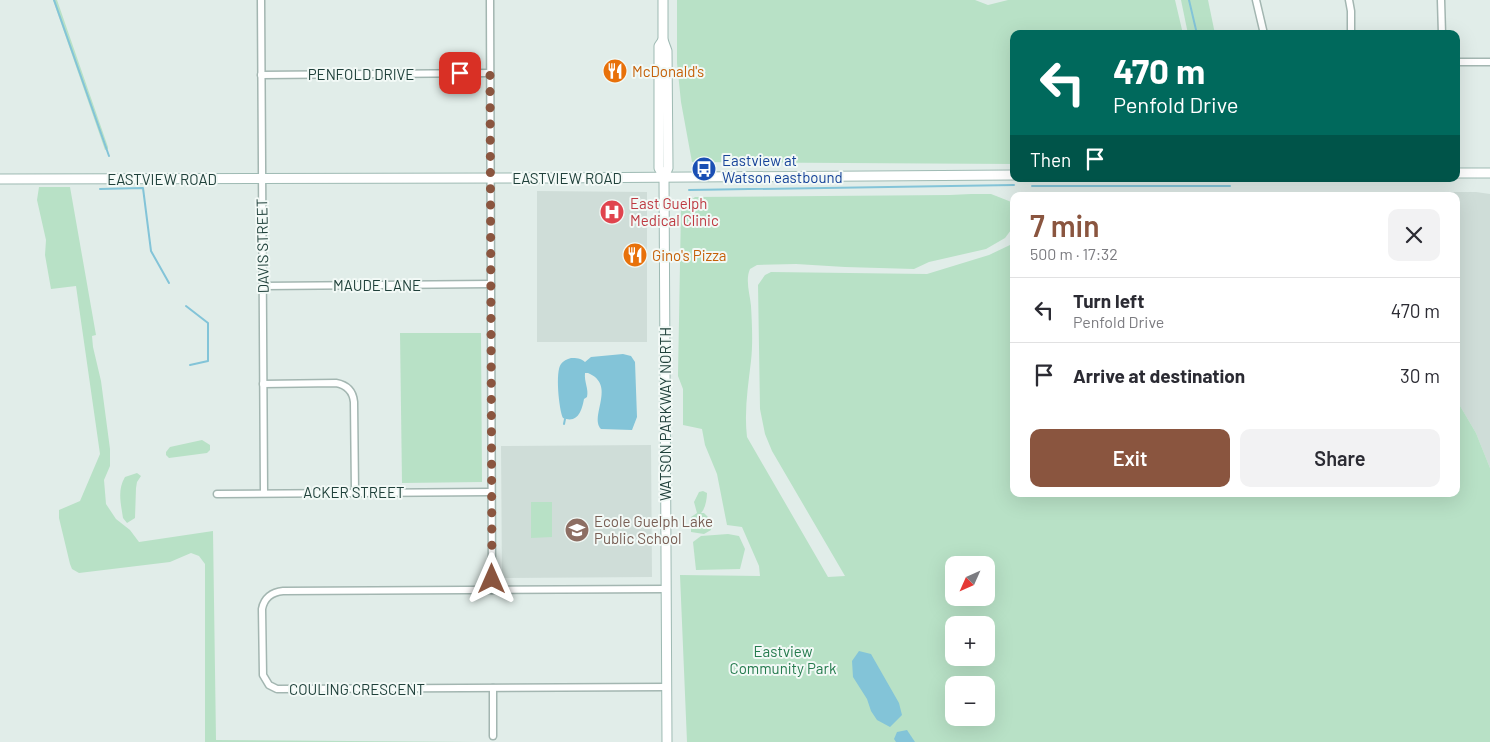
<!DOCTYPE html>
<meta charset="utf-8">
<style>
body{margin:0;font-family:Barlow,sans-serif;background:#f2f2f3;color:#2b2b33;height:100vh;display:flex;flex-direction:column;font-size:19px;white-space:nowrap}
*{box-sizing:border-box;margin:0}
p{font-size:16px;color:#7c7c81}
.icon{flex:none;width:28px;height:28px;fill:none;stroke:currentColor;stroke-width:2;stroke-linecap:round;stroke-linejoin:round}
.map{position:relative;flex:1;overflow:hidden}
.sheet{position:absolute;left:1010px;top:192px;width:450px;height:305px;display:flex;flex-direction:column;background:#fff;border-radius:10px;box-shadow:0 5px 20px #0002}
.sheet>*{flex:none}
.top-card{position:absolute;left:1010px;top:30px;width:450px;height:152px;border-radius:10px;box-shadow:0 5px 20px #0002;background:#00695c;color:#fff;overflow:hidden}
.needle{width:32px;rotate:225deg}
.buttons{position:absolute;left:945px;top:556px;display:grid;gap:10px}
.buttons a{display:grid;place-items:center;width:50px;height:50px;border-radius:10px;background:#fff;box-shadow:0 5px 20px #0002;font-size:25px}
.pin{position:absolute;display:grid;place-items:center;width:42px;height:42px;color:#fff;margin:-21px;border-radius:10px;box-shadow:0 2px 8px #0006}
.me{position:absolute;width:55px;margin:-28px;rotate:0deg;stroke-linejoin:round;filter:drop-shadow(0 0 4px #0008)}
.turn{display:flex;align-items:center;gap:18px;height:105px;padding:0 20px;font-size:22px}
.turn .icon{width:65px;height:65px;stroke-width:2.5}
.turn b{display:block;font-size:35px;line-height:42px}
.then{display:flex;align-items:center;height:48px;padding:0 20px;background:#0003;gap:10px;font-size:19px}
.round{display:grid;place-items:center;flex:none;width:52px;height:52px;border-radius:10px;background:#f2f2f3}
.headline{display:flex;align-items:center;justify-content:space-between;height:85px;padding:0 20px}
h1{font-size:30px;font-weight:600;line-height:38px;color:#8a553f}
.button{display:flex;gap:10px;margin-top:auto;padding:10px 20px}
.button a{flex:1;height:58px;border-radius:10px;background:#8a553f;color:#fff;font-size:20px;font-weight:600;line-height:58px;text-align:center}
.button a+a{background:#f2f2f3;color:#2b2b33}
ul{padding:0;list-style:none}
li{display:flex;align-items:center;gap:15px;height:65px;padding:0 20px;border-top:1px solid #e1e1e2}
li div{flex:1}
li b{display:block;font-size:19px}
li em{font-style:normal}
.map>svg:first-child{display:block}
</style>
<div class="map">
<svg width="1490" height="742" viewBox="0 0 1490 742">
<rect width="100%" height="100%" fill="#e1ede9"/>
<g fill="#cfddd8">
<polygon points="537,191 647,192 647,342 537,342"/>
<polygon points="1367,192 1476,192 1490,194 1490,468 1476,433 1456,399 1456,196 1367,196"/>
<polygon points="651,445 652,577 502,578 501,446"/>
</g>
<g fill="#b8e1c6" fill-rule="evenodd">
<polygon points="53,0 57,0 108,147 108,149 105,150 104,147"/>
<polygon points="677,0 975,0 988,5 1008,0 1175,0 1183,34 1014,34 1014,164 692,162 681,102 677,63"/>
<polygon points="1181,0 1208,0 1215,34 1188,34"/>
<polygon points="39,187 70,187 96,335 92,336 93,347 101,381 110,449 110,466 104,480 106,504 116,519 130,530 139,542 213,531 216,740 477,742 205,742 205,564 199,556 191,553 170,562 79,573 72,569 70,564 59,518 59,510 80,501 100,454 76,286 51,289 45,255 46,240 37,200"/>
<polygon points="1367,192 1367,196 1026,196 1026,193"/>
<path d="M971,194H991L1014,203V226L1005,238L986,249L929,262L914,269L845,267L796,264L757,265L750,269C745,280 750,294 751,306C752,324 753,343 751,361C748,386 744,412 747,437L828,577L845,576L772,451L765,434L760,409L758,285L765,275L771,272L927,274L989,255L1010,245L1014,240V494H1456V399L1476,433L1490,468V742H687L680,575L760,576L759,566L742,527L727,525L717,474L705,445L702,429L683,425V389L678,376L681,208L695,197L950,195ZM954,565H986V598H954ZM954,625H986V658H954ZM954,685H986V718H954Z"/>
<polygon points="400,333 481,333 482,482 402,483"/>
<polygon points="202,440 210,445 210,450 207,453 169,458 166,455 166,452 170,447"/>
<path d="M137,473L141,476L137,482L136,488L135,518L127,523L123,518C121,504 117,490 125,477Z"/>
<path d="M703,491L707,493C707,500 705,509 701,513H704L709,518L711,530L704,534L691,532V517L697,513L694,502L699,492Z"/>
<polygon points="531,502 552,502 552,537 531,538"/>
<polygon points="728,534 739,536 745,549 740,569 696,570 693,542 701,536"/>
</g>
<g fill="#83c4d8">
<path d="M623,354L631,356L635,362L637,417L632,430L601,429C589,416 617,385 588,373H585C584,382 589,389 587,397L584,399C582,410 578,424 563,418C559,410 555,371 561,364C563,361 567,359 571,358C576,358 581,358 585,362L591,357Z"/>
<polygon points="859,651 871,654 899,703 902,715 890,727 877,720 871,711 867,699 853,677 852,661"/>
<polygon points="907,730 915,742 896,742 894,739 897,732"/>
</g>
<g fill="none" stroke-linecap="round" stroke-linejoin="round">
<g stroke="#83c4d8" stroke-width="2">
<polyline points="54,0 109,156"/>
<polyline points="1189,0 1197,34"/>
<polyline points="1032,186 1230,186"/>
<polyline points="100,189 143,188 151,251 169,283"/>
<polyline points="689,190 1014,185"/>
<polyline points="186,306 208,323 208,361 190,365"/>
<polyline points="564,424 565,419"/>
</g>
<defs>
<g id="street">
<polyline points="261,0 264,493"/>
<polyline points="490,0 492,590"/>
<polyline points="1256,0 1264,34"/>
<polyline points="1349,0 1351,11 1351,34"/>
<polyline points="1441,0 1442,34"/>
<polyline points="1456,62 1490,62"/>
<polyline points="261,75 490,73"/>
<polyline points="263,286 491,284"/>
<path d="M263,384L336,383C347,385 353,391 354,402L355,492"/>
<polyline points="217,494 491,492"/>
<path d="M666,589L283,591C272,592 264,598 262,609L263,675L269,685L277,689L667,687"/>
<polyline points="493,688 493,736"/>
</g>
<g id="secondary">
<polyline points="663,0 663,40 667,51 668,168 664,177 667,742"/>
<polyline points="663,40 659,46 659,168 664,177"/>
<polyline points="1456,173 1490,173"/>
<polyline points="0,179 550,178 1014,175"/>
</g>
</defs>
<use href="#street" stroke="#a3b6b1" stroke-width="9"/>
<use href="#secondary" stroke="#9ebab3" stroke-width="11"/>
<use href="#street" stroke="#fff" stroke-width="6"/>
<use href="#secondary" stroke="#fff" stroke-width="9"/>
</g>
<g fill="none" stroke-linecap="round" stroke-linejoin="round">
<polyline stroke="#8a553f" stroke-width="9" stroke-dasharray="0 16.2" points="460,73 490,73 492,579"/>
</g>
<defs>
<symbol id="restaurant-disc" viewBox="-11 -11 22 22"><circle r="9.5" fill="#e8710a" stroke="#f2f9f6"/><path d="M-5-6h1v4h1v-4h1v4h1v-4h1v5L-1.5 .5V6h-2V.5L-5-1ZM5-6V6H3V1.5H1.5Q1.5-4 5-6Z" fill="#fff"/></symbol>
<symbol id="bus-disc" viewBox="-11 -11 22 22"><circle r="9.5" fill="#1a4fb4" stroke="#f2f9f6"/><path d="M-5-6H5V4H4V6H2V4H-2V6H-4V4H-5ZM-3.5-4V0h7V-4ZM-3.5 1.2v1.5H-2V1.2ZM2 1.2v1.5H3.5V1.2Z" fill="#fff"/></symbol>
<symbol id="hospital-disc" viewBox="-11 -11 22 22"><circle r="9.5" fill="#e0444e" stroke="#f2f9f6"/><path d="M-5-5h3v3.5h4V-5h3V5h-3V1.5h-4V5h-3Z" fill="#fff"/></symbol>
<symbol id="school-disc" viewBox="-11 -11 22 22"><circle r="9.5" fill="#8d6e63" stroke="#f2f9f6"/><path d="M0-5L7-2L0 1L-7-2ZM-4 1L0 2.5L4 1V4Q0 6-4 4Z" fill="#fff"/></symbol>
</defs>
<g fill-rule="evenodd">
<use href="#restaurant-disc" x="601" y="57" width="28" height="28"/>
<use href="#bus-disc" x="690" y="155" width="28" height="28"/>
<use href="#hospital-disc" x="598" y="198" width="28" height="28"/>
<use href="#restaurant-disc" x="621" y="241" width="28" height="28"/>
<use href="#school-disc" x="563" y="516" width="28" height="28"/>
</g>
<g text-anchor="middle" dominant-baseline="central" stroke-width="4" stroke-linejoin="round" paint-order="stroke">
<g font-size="15" fill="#c56008" stroke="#f2f9f6" text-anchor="start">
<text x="632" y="71">McDonald's</text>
<text x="652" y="255">Gino's Pizza</text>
</g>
<g font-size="15" fill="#1f403a" stroke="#f2f9f6">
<text x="361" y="74">PENFOLD DRIVE</text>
<text x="567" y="178">EASTVIEW ROAD</text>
<text x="162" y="179">EASTVIEW ROAD</text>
<text transform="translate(262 246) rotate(-91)">DAVIS STREET</text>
<text x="377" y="285">MAUDE LANE</text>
<text transform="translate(665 414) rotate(-90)">WATSON PARKWAY NORTH</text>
<text x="354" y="492">ACKER STREET</text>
<text x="357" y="689">COULING CRESCENT</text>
</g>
<g font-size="15" fill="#164399" stroke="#f2f9f6" text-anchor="start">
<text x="722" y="160">Eastview at<tspan x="722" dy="17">Watson eastbound</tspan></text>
</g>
<g font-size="15" fill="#be3a42" stroke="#f2f9f6" text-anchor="start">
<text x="630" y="203">East Guelph<tspan x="630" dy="17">Medical Clinic</tspan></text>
</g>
<g font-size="15" fill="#785e54" stroke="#f2f9f6" text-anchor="start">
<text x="594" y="521">Ecole Guelph Lake<tspan x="594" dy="17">Public School</tspan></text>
</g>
<g font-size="15" fill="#257b4e" stroke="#f2f9f6">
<text x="783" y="651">Eastview<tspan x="783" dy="17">Community Park</tspan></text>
</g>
</g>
</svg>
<div class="buttons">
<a><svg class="needle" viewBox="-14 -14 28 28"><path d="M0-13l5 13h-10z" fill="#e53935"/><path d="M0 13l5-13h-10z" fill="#7c7c81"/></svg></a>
<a>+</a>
<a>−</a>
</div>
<div class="pin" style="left:460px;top:73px;background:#d93025"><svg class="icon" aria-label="arrive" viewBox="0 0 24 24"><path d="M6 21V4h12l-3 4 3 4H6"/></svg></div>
<svg class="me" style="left:492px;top:579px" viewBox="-20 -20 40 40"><path d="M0-17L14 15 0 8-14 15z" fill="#8a553f" stroke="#fff" stroke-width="4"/></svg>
<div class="top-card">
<div class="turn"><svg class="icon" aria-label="left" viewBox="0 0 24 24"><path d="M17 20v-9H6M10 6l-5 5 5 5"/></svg><div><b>470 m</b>Penfold Drive</div></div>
<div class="then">Then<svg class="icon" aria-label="arrive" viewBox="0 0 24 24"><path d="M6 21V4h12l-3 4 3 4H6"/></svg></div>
</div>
<section class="sheet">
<div class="headline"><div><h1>7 min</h1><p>500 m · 17:32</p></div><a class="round"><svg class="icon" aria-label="close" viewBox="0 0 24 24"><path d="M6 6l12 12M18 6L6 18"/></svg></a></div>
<ul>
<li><svg class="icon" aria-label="left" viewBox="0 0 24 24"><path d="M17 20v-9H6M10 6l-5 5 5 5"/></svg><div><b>Turn left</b><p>Penfold Drive</p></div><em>470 m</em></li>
<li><svg class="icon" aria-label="arrive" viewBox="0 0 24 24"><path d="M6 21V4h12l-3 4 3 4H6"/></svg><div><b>Arrive at destination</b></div><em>30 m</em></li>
</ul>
<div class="button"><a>Exit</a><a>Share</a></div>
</section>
</div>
